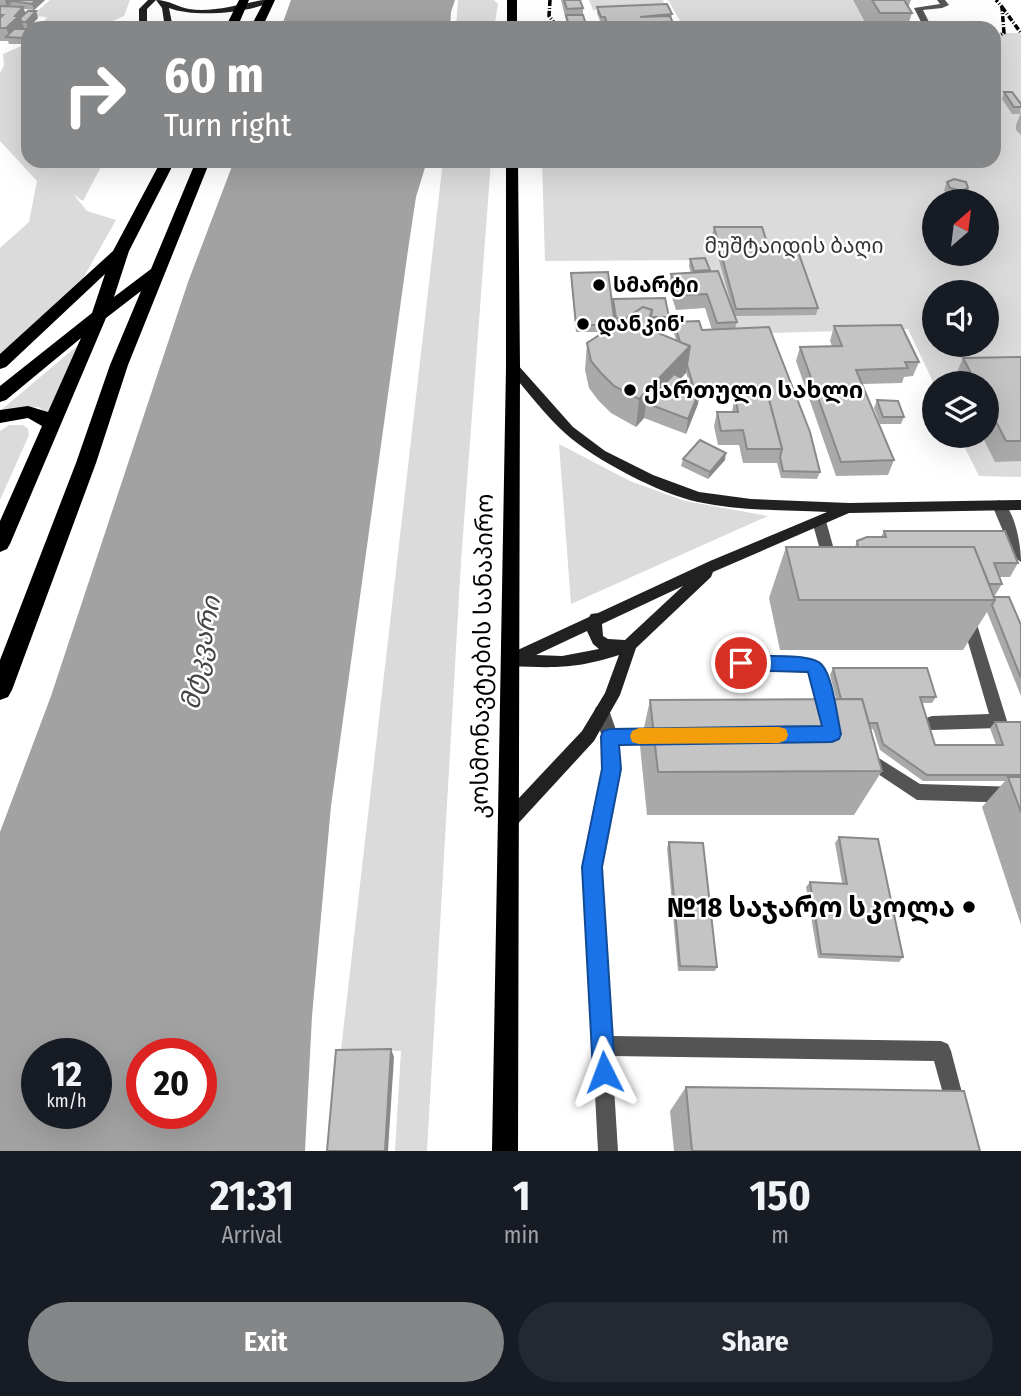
<!DOCTYPE html>
<meta charset="utf-8">
<style>
body{margin:0;font-family:"Fira Sans Condensed","Noto Sans Georgian",sans-serif;background:#242831;color:#f1f3f6;height:100vh;display:flex;flex-direction:column;font-size:26px;white-space:nowrap}
*{box-sizing:border-box;margin:0}
p{font-size:23px;color:#9ea1a6}
.icon{flex:none;width:38px;height:38px;fill:none;stroke:currentColor;stroke-width:2;stroke-linecap:round;stroke-linejoin:round}
.map{position:relative;height:1151px;overflow:hidden}
.drawer{display:flex;flex-direction:column;background:#171b24;flex:1}
.drawer>*{flex:none}
.hud{position:absolute;left:21px;top:21px;width:980px;height:147px;border-radius:21px;box-shadow:0 7px 28px #0002;background:#858687;color:#fff;overflow:hidden}
.needle{width:46px;rotate:28deg}
.fabs{position:absolute;left:922px;top:189px;display:grid;gap:14px}
.fabs a{display:grid;place-items:center;width:77px;height:77px;border-radius:50%;background:#171b24;box-shadow:0 7px 28px #0002;font-size:35px}
.speed{position:absolute;left:21px;top:1038px;display:flex;gap:14px;font-size:35px;font-weight:700;text-align:center}
.speed>*{display:grid;place-content:center;width:91px;height:91px;border-radius:50%;background:#171b24;box-shadow:0 7px 28px #0002;line-height:1}
.speed small{font-size:18px;font-weight:400}
.speed .limit{border:10px solid #d22;background:#fff;color:#111}
.pin{position:absolute;display:grid;place-items:center;width:60px;height:60px;color:#fff;margin:-30px;border:4px solid #fff;border-radius:50%;box-shadow:0 2px 7px #0007}
.me{position:absolute;width:77px;margin:-38px;rotate:357deg;stroke-linejoin:round;filter:drop-shadow(0 0 5px #0008)}
.turn{display:flex;align-items:center;gap:24px;height:147px;padding:0 28px;font-size:32px}
.turn .icon{width:91px;height:91px;stroke-width:2.5}
.turn b{display:block;font-size:49px;line-height:60px}
.eta{display:flex;justify-content:space-evenly;align-items:center;height:119px;text-align:center}
.eta b{font-size:42px;font-weight:700;line-height:49px}
.cta{display:flex;gap:14px;margin-top:auto;padding:14px 28px}
.cta a{flex:1;height:80px;border-radius:42px;background:#858687;color:#fff;font-size:28px;font-weight:700;line-height:80px;text-align:center}
.cta a+a{background:#242831;color:#f1f3f6}
.map>svg:first-child{display:block}
</style>
<div class="map">
<svg width="1021" height="1151" viewBox="0 0 1021 1151">
<rect width="100%" height="100%" fill="#fff"/>
<g fill="#dbdbdb" fill-rule="evenodd">
<polygon points="50,0 130,0 124,16 96,28 39,28 47,17 32,16"/>
<polygon points="458,0 494,0 498,4 494,28 456,28"/>
<polygon points="589,0 663,0 666,8 593,10"/>
<polygon points="668,0 853,0 868,28 684,28"/>
<path d="M994,33H1021V477L979,476L959,436H987V383L934,384L908,329L737,334L706,260L545,261L542,161H994ZM934,201H987V254H934ZM934,292H987V345H934Z"/>
<polygon points="28,43 28,161 104,161 83,201 74,195 87,211 116,220 77,289 0,368 0,248 29,222 37,181 0,141 0,73 4,65 3,54"/>
<polygon points="443,161 491,161 461,562 427,1151 395,1151 401,1051 341,1050"/>
<polygon points="83,341 49,414 38,407 0,411"/>
<polygon points="9,425 23,425 28,429 29,435 0,500 0,431"/>
<polygon points="559,444 630,481 685,501 768,516 571,604"/>
</g>
<g fill="#a2a2a2" fill-rule="evenodd">
<polygon points="291,0 455,0 451,12 450,28 281,28"/>
<path d="M234,161H427L416,197L408,250L331,806L312,1016L305,1151H0V832L51,696L188,282ZM37,1054H96V1113H37ZM142,1054H201V1113H142Z"/>
</g>
<g fill="none" stroke-linecap="round" stroke-linejoin="round">
<g fill="#545454" fill-rule="evenodd">
<polygon points="937,0 945,0 949,5 942,8 923,10 932,28 924,28 914,8 940,4"/>
<path d="M999,500C1015,507 1021,546 1021,562L1014,557L992,505Z"/>
<polygon points="819,516 826,521 838,564 836,568 826,568 824,564 812,521"/>
<polygon points="968,612 973,614 975,618 1007,721 1005,726 999,728 932,730 926,728 924,723 926,718 932,716 989,714 961,618 963,614"/>
<polygon points="741,657 819,663 826,672 836,716 834,721 828,723 822,721 810,673 741,669 736,667 733,663 736,659"/>
<polygon points="602,705 608,707 616,730 659,729 665,731 667,736 665,741 659,743 618,744 620,769 601,867 611,1036 941,1041 948,1044 951,1051 966,1108 963,1115 956,1118 949,1115 934,1061 612,1056 618,1151 598,1151 583,867 604,769 602,737 594,712 596,707"/>
<polygon points="866,750 920,784 1021,787 1021,803 917,800 860,762 858,757 860,752"/>
</g>
<g fill="#212121" fill-rule="evenodd">
<polygon points="148,0 156,0 147,9 147,28 139,28 139,9"/>
<path d="M156,0C169,0 177,7 189,9C213,13 239,4 263,0L273,1C249,13 195,18 169,8L173,28H165L162,8Z"/>
<path d="M513,363L517,364L573,427L605,451L653,475L699,492L751,499L849,503L1021,500V510L849,513L713,572L711,577L636,648L620,695L594,741L514,828L508,830L502,828L500,822L502,816L582,731L605,693L619,655C575,669 555,668 510,666L505,664L503,660L505,656L589,617L591,614L598,613L710,561L827,512C784,510 740,511 698,502C660,494 595,460 566,434C545,415 527,391 509,370L507,367ZM683,586L625,640L608,639L603,636L602,624ZM587,631L593,644L599,649L562,656L536,655Z"/>
</g>
<g fill="#000" fill-rule="evenodd">
<rect x="507" y="0" width="10" height="28"/>
<polygon points="506,161 518,161 520,367 518,1151 492,1151 506,367"/>
</g>
<g fill="#000" fill-rule="evenodd">
<polygon points="239,0 249,0 237,28 225,28"/>
<polygon points="265,0 275,0 262,28 250,28"/>
<polygon points="161,161 175,161 129,251 114,297 151,269 196,161 210,161 128,365 96,463 12,690 8,697 0,700 0,660 76,463 110,365 141,291 106,318 10,544 7,549 0,552 0,521 42,426 28,418 0,423 0,410 28,406 48,412 81,338 6,400 0,402 0,386 92,313 105,274 6,367 0,369 0,354 113,251"/>
</g>
<g stroke="#000" stroke-width="3.5" stroke-dasharray="6 2 1 2" stroke-linecap="butt">
<polyline points="550,0 549,16 558,28"/>
<polyline points="1002,7 1021,33"/>
<polyline points="994,38 1004,33 1002,7 996,0"/>
</g>
</g>
<g fill="#a9a9a9" fill-rule="evenodd">
<polygon points="0,0 45,0 34,10 24,9 25,13 36,11 38,18 28,29 23,29 28,29 28,42 26,44 9,44 8,41 0,41 0,6 6,6 0,5"/>
<polygon points="561,0 580,0 583,8 583,15 587,28 568,28"/>
<polygon points="853,0 911,0 908,8 912,13 907,28 868,28"/>
<polygon points="597,7 672,14 671,19 606,27 605,23 601,23 597,13"/>
<polygon points="1004,92 1021,104 1020,114 1012,114 1002,99"/>
<polygon points="1021,112 1021,135 1016,130 1016,125"/>
<polygon points="947,182 966,182 965,195 959,198 947,195 944,190"/>
<path d="M714,227L767,243L818,308L816,315L734,316L737,322L735,329L820,472L817,479L781,478L777,463H743L739,445H718L714,426L717,412H732L735,396H760L759,393L699,396L698,404L686,434L644,418L636,427L611,413L598,400L589,388L585,370L587,343L604,332H576L571,280V273L613,306V299L669,317L667,331L655,332L676,340L673,330L674,322L702,330H712L705,308L676,310L669,288L671,274L691,273L689,266L690,259L710,270L709,272L734,314L712,235ZM686,372L689,383L681,378Z"/>
<polygon points="834,326 919,362 913,376 904,377 902,383 862,384 894,460 888,475 836,476 796,361 800,347 832,346 830,341"/>
<polygon points="1021,357 1021,461 995,462 982,436 987,436 987,383 956,383 954,379 963,358"/>
<polygon points="877,400 904,417 901,424 880,424 874,408"/>
<polygon points="683,459 725,460 708,479 681,466"/>
<polygon points="884,531 1018,563 1010,577 999,577 1002,584 994,597 1021,625 1021,696 987,612 963,650 780,650 769,598 786,547 855,547 857,541 881,537"/>
<polygon points="833,668 936,697 932,703 922,703 935,745 996,745 990,728 995,722 1021,722 1021,925 982,807 1005,781 923,781 880,750 873,729 870,729 882,771 854,815 647,815 640,746 650,700 836,699 830,675"/>
<polygon points="839,837 903,957 899,962 818,958 806,887 810,882 842,883 835,843"/>
<polygon points="669,842 717,967 715,971 678,971 667,848"/>
<polygon points="686,1087 980,1151 674,1151 670,1111"/>
</g>
<g fill="#898989">
<polygon points="5,0 15,0 12,1 12,2 7,7"/>
<polygon points="36,0 45,0 34,10 32,4"/>
<polygon points="23,7 28,19 22,22 24,28 15,37 10,37 6,28 15,16"/>
<polygon points="36,11 38,18 28,28 26,22"/>
<polygon points="28,33 28,42 26,44 23,38"/>
<polygon points="968,188 965,195 959,198 962,191"/>
<polygon points="652,310 649,338 646,328"/>
<polygon points="690,346 686,373 654,407 646,403 644,418 636,427 639,399"/>
<polygon points="700,389 698,404 686,434 688,419"/>
<polygon points="726,453 725,460 708,479 710,472"/>
<polygon points="391,1049 394,1057 388,1151 385,1151"/>
</g>
<g fill="#c4c4c4" stroke="#898989" stroke-width="2">
<polygon points="12,0 36,0 32,4 12,1"/>
<polygon points="564,0 580,0 583,8 567,9"/>
<polygon points="872,0 904,0 912,13 880,13"/>
<polygon points="667,4 672,14 640,17 670,16 675,28 594,28 608,27 605,17 601,17 597,7"/>
<polygon points="0,6 23,7 15,16 19,16 6,28 0,28 0,18 3,15 0,15"/>
<polygon points="28,11 36,11 26,22 22,22 20,18"/>
<polygon points="566,15 583,15 587,28 574,28 569,26"/>
<polygon points="14,29 28,29 28,33 23,38 6,37"/>
<polygon points="1004,92 1012,92 1021,104 1021,107 1014,107"/>
<polygon points="954,179 966,182 968,188 962,191 950,188 947,182"/>
<polygon points="714,227 762,227 767,243 795,243 818,308 736,309"/>
<polygon points="705,258 710,270 694,271 690,259"/>
<polygon points="718,271 737,322 717,323 707,294 678,295 671,274"/>
<polygon points="608,272 615,325 576,325 571,273"/>
<polygon points="665,298 669,317 651,317 652,310 643,307 627,318 616,318 613,299"/>
<polygon points="643,307 652,310 646,328 690,346 639,399 614,386 601,373 591,361 587,343"/>
<polygon points="699,321 702,330 769,327 810,432 820,472 783,471 780,457 782,449 768,396 764,396 761,386 700,389 693,385 687,365 690,346 680,342 674,322"/>
<polygon points="901,325 919,362 905,362 908,368 856,370 894,460 841,462 800,347 842,346 834,326"/>
<polygon points="1021,357 1021,441 1006,441 987,404 987,383 976,383 963,358"/>
<polygon points="674,374 700,389 688,419 646,403"/>
<polygon points="735,396 768,396 782,449 747,449 743,430 721,431 717,412 738,412"/>
<polygon points="877,400 898,401 904,417 883,417"/>
<polygon points="700,440 726,453 710,472 683,459"/>
<polygon points="884,531 1005,531 1018,563 994,563 1002,584 989,584 974,547 858,547 857,541 867,537 886,537"/>
<polygon points="786,547 974,547 995,600 799,600"/>
<polygon points="994,597 1009,597 1021,625 1021,678 992,605 995,600"/>
<polygon points="833,668 927,668 936,697 920,697 935,745 1003,745 995,722 1021,722 1021,775 927,775 883,744 877,723 869,723 862,699 841,699"/>
<polygon points="862,699 882,771 658,772 650,700"/>
<polygon points="1008,777 1021,777 1021,812"/>
<polygon points="839,837 878,839 903,957 821,954 810,882 847,884"/>
<polygon points="669,842 703,843 717,967 680,966"/>
<polygon points="391,1049 385,1151 327,1151 336,1050"/>
<polygon points="686,1087 964,1091 980,1151 692,1151"/>
</g>
<path fill="#1a73e8" stroke="#114b97" stroke-width="2" d="M741,656C759,657 812,652 822,665C833,677 837,717 841,734L839,739L832,742L619,745L621,769L602,867L615,1072L612,1080L604,1083L596,1080L593,1072L582,867L602,769L601,737L603,731L610,729L822,726L808,672L741,670L735,668L733,663L735,658Z"/>
<polygon fill="#f59e0b" points="779,727 786,729 788,735 786,740 779,743 639,744 632,742 630,736 632,731 639,728"/>
<g fill="#000" stroke="#fff" stroke-width="2.5">
<circle cx="599" cy="285" r="7"/>
<circle cx="583" cy="324" r="7"/>
<circle cx="630" cy="390" r="7"/>
<circle cx="969" cy="907" r="7"/>
</g>
<g text-anchor="middle" dominant-baseline="central" stroke-width="5" stroke-linejoin="round" paint-order="stroke">
<g font-size="21" fill="#323232" stroke="#fff">
<text x="794" y="246">მუშტაიდის ბაღი</text>
</g>
<g font-size="21" font-weight="bold" fill="#000" stroke="#fff" text-anchor="start">
<text x="613" y="285">სმარტი</text>
<text x="597" y="324">დანკინ'</text>
</g>
<g font-size="24" font-weight="bold" fill="#000" stroke="#fff" text-anchor="start">
<text x="644" y="390">ქართული სახლი</text>
</g>
<g font-size="24" fill="#000" stroke="#fff">
<text transform="translate(482 656) rotate(-89)">კოსმონავტების სანაპირო</text>
</g>
<g font-size="26" font-style="italic" fill="#434343" stroke="#fff">
<text transform="translate(201 653) rotate(-79)">მტკვარი</text>
</g>
<g font-size="28" font-weight="bold" fill="#000" stroke="#fff" text-anchor="end">
<text x="955" y="907">№18 საჯარო სკოლა</text>
</g>
</g>
</svg>
<div class="fabs">
<a><svg class="needle" viewBox="-14 -14 28 28"><path d="M0-13l5 13h-10z" fill="#e53935"/><path d="M0 13l5-13h-10z" fill="#9ea1a6"/></svg></a>
<a><svg class="icon" aria-label="sound" viewBox="0 0 24 24"><path d="M4 9h4l5-4v14l-5-4H4zM17 9q2 3 0 6"/></svg></a>
<a><svg class="icon" aria-label="layers" viewBox="0 0 24 24"><path d="M12 4l9 5-9 5-9-5zM3 14l9 5 9-5"/></svg></a>
</div>
<div class="speed"><div>12<small>km/h</small></div><div class="limit">20</div></div>
<div class="pin" style="left:741px;top:663px;background:#d93025"><svg class="icon" aria-label="arrive" viewBox="0 0 24 24"><path d="M6 21V4h12l-3 4 3 4H6"/></svg></div>
<svg class="me" style="left:604px;top:1072px" viewBox="-20 -20 40 40"><path d="M0-17L14 15 0 8-14 15z" fill="#1a73e8" stroke="#fff" stroke-width="4"/></svg>
<div class="hud">
<div class="turn"><svg class="icon" aria-label="right" viewBox="0 0 24 24"><path d="M7 20v-9h11M14 6l5 5-5 5"/></svg><div><b>60 m</b>Turn right</div></div>
</div>
</div>
<section class="drawer">
<div class="eta">
<div><b>21:31</b><p>Arrival</p></div>
<div><b>1</b><p>min</p></div>
<div><b>150</b><p>m</p></div>
</div>
<div class="cta"><a>Exit</a><a>Share</a></div>
</section>
